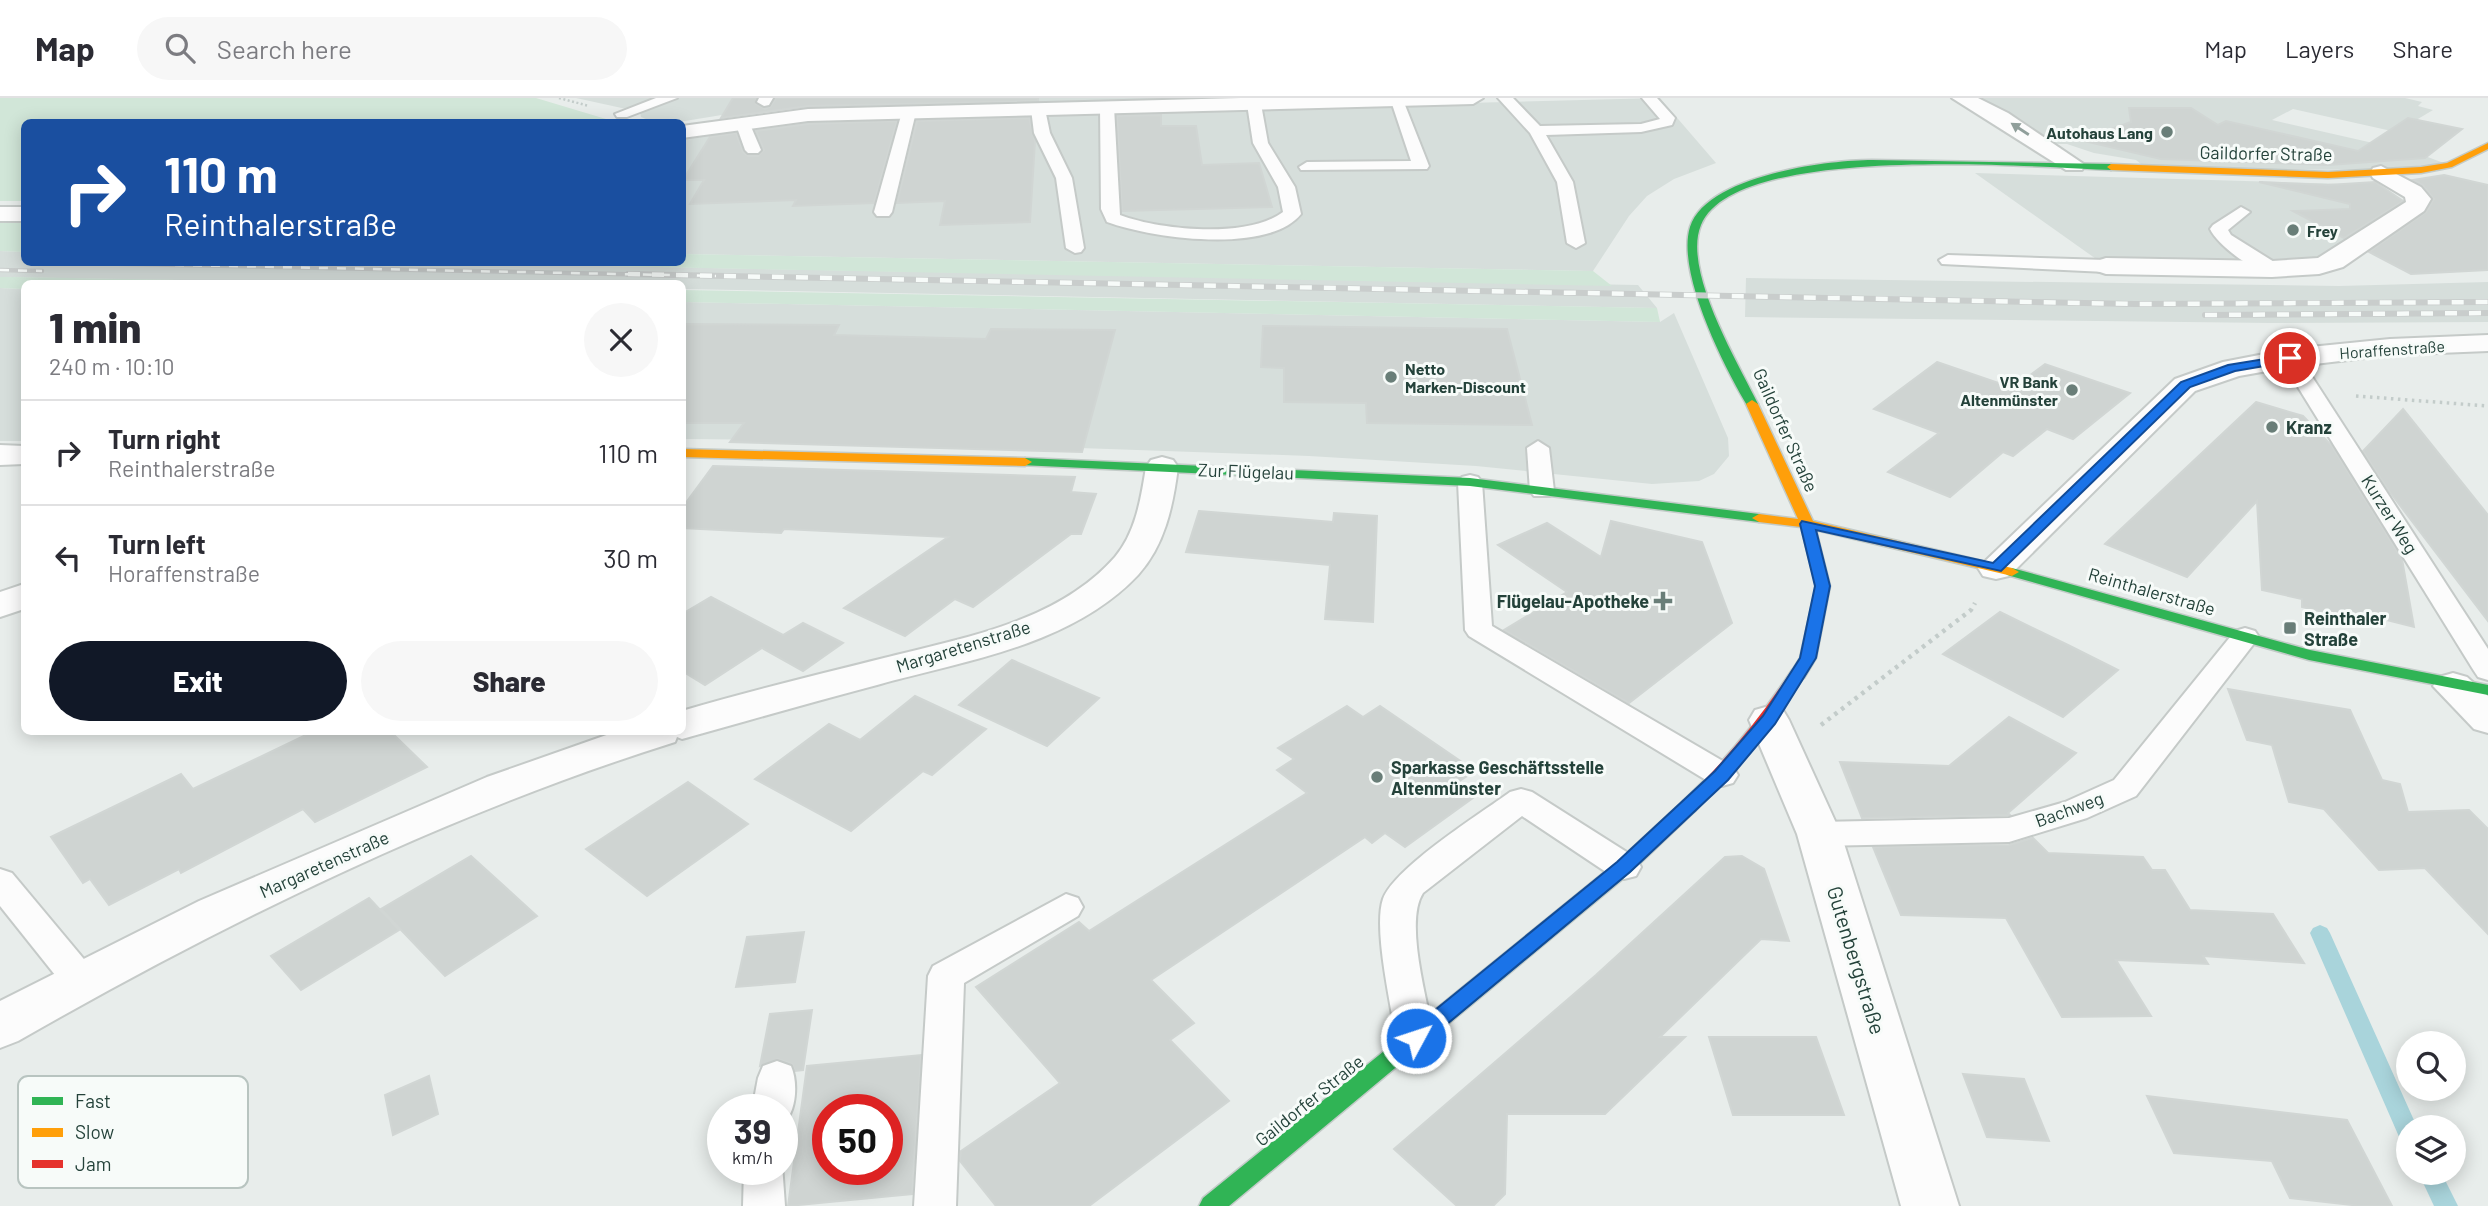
<!DOCTYPE html>
<meta charset="utf-8">
<style>
body{margin:0;font-family:Barlow,sans-serif;background:#f7f7f7;color:#2b2b33;height:100vh;display:flex;flex-direction:column;font-size:26px;white-space:nowrap}
*{box-sizing:border-box;margin:0}
p{font-size:23px;color:#7c7c81}
.icon{flex:none;width:38px;height:38px;fill:none;stroke:currentColor;stroke-width:2;stroke-linecap:round;stroke-linejoin:round}
.map{position:relative;flex:1;overflow:hidden}
.sheet{position:absolute;left:21px;top:182px;width:665px;height:455px;display:flex;flex-direction:column;background:#fff;border-radius:10px;box-shadow:0 4px 18px #0003}
.sheet>*{flex:none}
.hud{position:absolute;left:21px;top:21px;width:665px;height:147px;border-radius:10px;box-shadow:0 4px 18px #0003;background:#1a4fa0;color:#fff;overflow:hidden}
.buttons{position:absolute;left:2396px;top:933px;display:grid;gap:14px}
.buttons a{display:grid;place-items:center;width:70px;height:70px;border-radius:50%;background:#fff;box-shadow:0 4px 18px #0003;font-size:35px}
.speed{position:absolute;left:707px;top:996px;display:flex;gap:14px;font-size:35px;font-weight:700;text-align:center}
.speed>*{display:grid;place-content:center;width:91px;height:91px;border-radius:50%;background:#fff;box-shadow:0 4px 18px #0003;line-height:1}
.speed small{font-size:18px;font-weight:400}
.speed .limit{border:10px solid #d22;background:#fff;color:#111}
.pin{position:absolute;display:grid;place-items:center;width:60px;height:60px;color:#fff;margin:-30px;border:4px solid #fff;border-radius:50%;box-shadow:0 2px 7px #0007}
.me{position:absolute;width:77px;margin:-38px;rotate:50deg;stroke-linejoin:round;filter:drop-shadow(0 0 5px #0008)}
.turn{display:flex;align-items:center;gap:24px;height:147px;padding:0 28px;font-size:32px}
.turn .icon{width:91px;height:91px;stroke-width:2.5}
.turn b{display:block;font-size:49px;line-height:60px}
.round{display:grid;place-items:center;flex:none;width:74px;height:74px;border-radius:37px;background:#f7f7f7}
.headline{display:flex;align-items:center;justify-content:space-between;height:119px;padding:0 28px}
h1{font-size:42px;font-weight:800;line-height:52px}
.action{display:flex;gap:14px;margin-top:auto;padding:14px 28px}
.action a{flex:1;height:80px;border-radius:42px;background:#111827;color:#fff;font-size:28px;font-weight:800;line-height:80px;text-align:center}
.action a+a{background:#f7f7f7;color:#2b2b33}
ul{padding:0;list-style:none}
li{display:flex;align-items:center;gap:21px;height:105px;padding:0 28px;border-top:2px solid #e1e1e2}
li div{flex:1}
li b{display:block;font-size:26px}
li em{font-style:normal}
header{display:flex;align-items:center;gap:42px;box-sizing:border-box;height:98px;padding:0 35px;background:#fff;border-bottom:2px solid #e1e1e2}
header strong{font-size:33px}
nav{display:flex;gap:38px;margin-inline-start:auto;font-size:24px}
.search{width:490px;height:63px;background:#f7f7f7;display:flex;align-items:center;gap:18px;box-sizing:border-box;padding:0 24px;border-radius:38px;color:#7c7c81;font-size:26px}
.map>svg:first-child{display:block}
</style>
<header>
<strong>Map</strong>
<div class="search"><svg class="icon" aria-label="search" viewBox="0 0 24 24"><circle cx="10" cy="10" r="6"/><path d="M15 15l6 6"/></svg>Search here</div>
<nav><a>Map</a><a>Layers</a><a>Share</a></nav>
</header>
<div class="map">
<svg width="2488" height="1108" viewBox="0 0 2488 1108">
<rect width="100%" height="100%" fill="#e8edeb"/>
<g fill="#d6dedb">
<polygon points="576,0 1215,0 853,8 746,13 679,24 653,24 641,19 640,14"/>
<polygon points="1660,0 1716,65 1674,81 1647,98 1629,118 1593,173 683,156 682,39 809,22"/>
<polygon points="1962,0 2405,0 2422,4 2418,8 2433,12 2396,34 2293,11 2272,22 2417,55 2449,67 2421,72 2147,71 2136,62 2094,55 2067,46 2043,46"/>
<polygon points="1975,75 2345,86 2389,102 2416,108 2334,164 2106,168"/>
<polygon points="0,153 24,154 24,164 441,165 1638,187 1657,210 683,191 682,186 362,185 0,179"/>
<polygon points="1746,180 2339,188 2488,184 2488,224 2272,225 1745,219"/>
<polygon points="0,190 24,191 24,343 0,343"/>
<polygon points="683,204 1660,224 1674,215 1728,340 1729,358 1714,376 1699,383 1652,386 1476,368 1309,358 885,343 683,341"/>
</g>
<g fill="#d1e6d8">
<polygon points="0,0 536,0 616,24 24,24 24,103 0,103"/>
<polygon points="0,121 24,121 24,154 0,153"/>
<polygon points="683,156 1593,173 1612,188 441,165 682,164"/>
<polygon points="0,179 16,179 362,185 24,186 24,191 0,190"/>
<polygon points="683,192 1657,210 1660,224 683,204"/>
</g>
<g fill="none" stroke-linecap="round" stroke-linejoin="round">
<g fill="#a9d4db" fill-rule="evenodd">
<polygon points="2320,827 2327,830 2330,835 2417,1029 2408,1029 2408,1044 2400,1041 2310,835 2313,830"/>
<polygon points="2418,1074 2441,1074 2458,1108 2434,1108"/>
</g>
</g>
<g fill="#cfd4d2" stroke="#d1d6d4" stroke-width="2" fill-rule="evenodd">
<polygon points="733,0 756,0 756,6 765,11 771,8 776,0 1038,0 1038,3 808,8 721,20"/>
<polygon points="2129,10 2191,10 2218,27 2226,23 2358,53 2408,20 2462,31 2425,60 2328,67 2161,61 2080,42 2131,24"/>
<polygon points="1161,17 1161,28 1196,28 1202,67 1259,65 1272,109 1122,113 1117,18"/>
<polygon points="1029,20 1035,43 1030,124 940,127 945,103 897,105 917,23"/>
<polygon points="897,23 874,105 793,108 796,102 690,106 704,82 683,82 710,39 736,35 743,54 748,58 758,58 764,52 756,33 808,26"/>
<polygon points="2444,77 2488,87 2488,172 2411,176 2369,154 2426,114 2434,101 2423,87 2413,82"/>
<polygon points="2259,84 2328,87 2375,84 2403,103 2344,140 2293,113 2350,111 2350,106"/>
<polygon points="682,226 839,227 834,237 986,241 991,231 1115,232 1082,354 730,344 744,325 682,325"/>
<polygon points="1263,228 1507,231 1532,327 1367,325 1366,305 1284,304 1284,270 1261,269"/>
<polygon points="1937,264 2013,290 2045,266 2130,295 2073,341 2047,331 2013,358 2003,354 1950,399 1888,374 1939,335 1874,311"/>
<polygon points="2256,304 2303,318 2332,348 2402,461 2414,529 2359,515 2360,523 2302,509 2302,501 2262,492 2257,403 2187,479 2105,446"/>
<polygon points="2403,311 2488,417 2488,523 2389,393 2363,353"/>
<polygon points="713,368 1075,379 1071,394 1096,396 1081,436 1071,436 973,509 955,501 905,538 844,510 948,439 784,431 781,435 682,430 682,410"/>
<polygon points="1199,413 1333,424 1334,415 1377,418 1373,524 1325,521 1330,467 1186,454"/>
<polygon points="1611,423 1702,444 1732,525 1629,605 1504,532 1567,494 1498,447 1547,425 1601,459"/>
<polygon points="711,499 783,537 803,525 843,545 803,573 762,550 705,587 682,573 682,516"/>
<polygon points="2000,514 2068,547 2118,572 2063,619 1943,556"/>
<polygon points="1012,562 1099,600 1047,648 959,607"/>
<polygon points="2228,591 2350,612 2382,682 2400,686 2408,714 2469,712 2488,731 2488,836 2425,770 2379,772 2324,711 2289,704 2272,647 2247,642"/>
<polygon points="915,598 986,631 932,677 923,673 851,733 755,681 829,626 860,642"/>
<polygon points="1347,608 1363,619 1380,608 1475,673 1458,684 1477,697 1405,749 1385,735 1372,745 1365,739 1151,882 1194,925 1170,942 1229,1003 1089,1108 996,1108 960,1063 961,1053 1060,985 976,889 1079,824 1089,833 1307,695 1277,672 1294,661 1278,650"/>
<polygon points="2009,619 2076,655 2008,715 2010,717 1862,720 1840,664 1949,668"/>
<polygon points="312,634 391,634 427,669 315,724 303,711 181,775 179,771 109,807 90,781 83,785 51,739 181,676 193,691"/>
<polygon points="688,684 748,726 647,798 586,751"/>
<polygon points="2033,740 2048,755 2143,759 2152,772 2165,772 2190,812 2273,816 2304,865 2203,858 2208,866 2116,862 2151,918 2062,919 2006,820 1901,817 1873,749 2009,747"/>
<polygon points="471,758 537,818 445,878 381,811"/>
<polygon points="1742,758 1764,771 1789,843 1761,841 1660,939 1685,939 1605,1016 1507,1016 1505,1096 1493,1108 1457,1108 1394,1051 1596,877 1725,759"/>
<polygon points="369,800 399,832 301,892 271,858"/>
<polygon points="804,834 795,884 736,889 747,839"/>
<polygon points="812,912 803,972 795,973 792,966 778,961 760,968 770,916"/>
<polygon points="1709,939 1816,939 1844,1017 1733,1017"/>
<path d="M921,957L912,1096L788,1108L807,968ZM828,1012H887V1071H828Z"/>
<polygon points="1963,976 2024,981 2049,1043 1987,1039"/>
<polygon points="429,978 438,1016 393,1037 385,997"/>
<polygon points="2147,998 2347,1022 2392,1108 2361,1108 2290,1100 2272,1063 2174,1055"/>
</g>
<g fill="none" stroke-linecap="round" stroke-linejoin="round">
<defs>
<g id="lane">
<polygon points="656,0 677,0 627,19 617,19 615,16"/>
<polygon points="759,0 773,0 769,7 764,8 757,4"/>
<polygon points="1390,0 1403,2 1429,68 1427,71 1301,72 1299,69 1307,64 1411,63"/>
<polygon points="1498,0 1513,0 1540,28 1641,26 1660,21 1642,0 1657,0 1675,20 1672,27 1641,34 1546,37 1573,84 1585,145 1576,150 1567,145 1557,84 1530,35"/>
<path d="M1254,2L1261,6L1268,45L1295,89L1301,116C1268,157 1150,140 1107,124L1101,111L1100,9L1107,5L1114,9L1120,117C1160,132 1247,141 1283,114L1278,89L1253,45L1247,6Z"/>
<polygon points="1038,7 1045,11 1050,35 1072,80 1084,150 1081,154 1075,155 1066,150 1056,80 1034,35 1031,11"/>
<polygon points="909,10 916,14 892,114 889,118 877,118 874,114 902,14"/>
<polygon points="742,20 749,24 761,52 758,55 748,55 745,52 735,24"/>
<path d="M2241,109L2250,114L2228,132L2231,137L2279,167L2281,171L2279,175C2260,180 2218,148 2210,131L2213,127Z"/>
<polygon points="1948,157 2106,162 2115,168 2106,174 1942,166 1939,162"/>
<polygon points="2290,254 2300,260 2488,551 2488,582 2478,579 2474,573 2280,260"/>
<polygon points="1538,343 1549,350 1554,393 1550,398 1534,398 1530,393 1527,350"/>
<polygon points="1470,377 1478,379 1482,384 1492,528 1733,669 1738,677 1733,685 1722,688 1711,685 1469,538 1465,532 1458,384 1462,379"/>
<polygon points="2245,530 2255,533 2259,539 2136,698 2087,720 2009,744 1819,748 1808,744 1803,736 1808,728 1819,724 2009,720 2065,704 2114,682 2235,533"/>
<path d="M1521,691L1532,694L1636,760L1641,769L1636,778L1624,781L1612,778L1522,718L1423,795C1404,824 1428,905 1434,940L1428,951L1415,956L1402,951L1396,940C1391,907 1373,830 1383,801C1395,769 1480,716 1510,694Z"/>
<polygon points="0,771 12,775 93,872 98,882 93,892 80,897 67,892 0,808"/>
<polygon points="1066,796 1078,800 1083,809 1078,818 964,885 956,1108 914,1108 928,878 933,868"/>
<path d="M777,963L791,968C798,984 797,1015 782,1026V1012H752L758,980L763,968Z"/>
<polygon points="782,1066 785,1108 743,1108 744,1071 782,1071"/>
</g>
<g id="street">
<polygon points="1241,0 1483,0 1473,6 808,23 682,40 682,28 808,11"/>
<polygon points="1952,0 1978,0 2008,15 2085,67 2082,72 2066,72"/>
<polygon points="2381,68 2421,89 2431,101 2424,113 2343,169 2319,176 2272,179 2106,176 2097,173 2093,168 2097,163 2106,160 2272,163 2318,160 2406,104 2405,99 2373,80 2370,75 2373,70"/>
<rect x="0" y="109" width="24" height="14"/>
<polygon points="2488,237 2488,253 2390,257 2290,269 2239,278 2195,293 2009,478 1996,481 1983,478 1978,470 2175,281 2223,264 2290,251 2390,241"/>
<polygon points="0,347 24,348 24,366 0,367"/>
<path d="M1162,359L1173,362L1178,369C1173,408 1165,447 1138,477C1071,548 966,562 877,587C812,604 747,623 682,641L677,639L675,644C446,716 226,824 18,943L0,950V903L199,803L487,679L615,634H682V613C749,593 816,577 884,560C963,540 1058,524 1115,459C1136,434 1141,400 1146,369L1151,362Z"/>
<polygon points="24,486 24,511 0,519 0,494"/>
<polygon points="2453,575 2467,579 2488,598 2488,635 2474,631 2433,588 2439,579"/>
<polygon points="1769,608 1783,612 1789,622 1841,736 1959,1108 1901,1108 1797,736 1749,622 1755,612"/>
</g>
<g id="fast">
<path d="M1872,62L2111,66L2115,69L2111,72C2034,69 1735,44 1701,127C1682,172 1738,265 1758,306L1756,309H1748C1724,269 1676,174 1690,129C1706,78 1826,62 1872,62Z"/>
<polygon points="1025,360 1470,380 1759,416 1766,420 1759,424 1470,388 1020,367 1018,364"/>
<polygon points="2012,470 2310,552 2488,587 2488,597 2309,562 2007,477 2005,474"/>
<polygon points="1689,702 1695,703 1698,708 1695,713 1631,774 1229,1108 1199,1108 1203,1100 1617,764 1683,703"/>
</g>
<g id="slow">
<polygon points="2488,45 2488,51 2452,69 2421,75 2328,80 2111,72 2107,69 2111,66 2328,74 2421,69 2447,65"/>
<polygon points="1752,302 1758,306 1813,423 2012,470 2019,474 2012,478 1816,432 1830,488 1816,560 1804,580 1792,580 1790,576 1800,560 1816,488 1801,429 1759,424 1752,420 1759,416 1798,421 1746,306"/>
<polygon points="682,351 1025,360 1032,364 1025,368 682,359"/>
</g>
<path id="jam" d="M1798,571L1806,576L1754,649L1695,713H1683L1680,708L1683,703C1725,664 1760,620 1792,572Z"/>
</defs>
<use href="#lane" stroke="#c5cac8" stroke-width="4"/>
<use href="#street" stroke="#c5cac8" stroke-width="4"/>
<use href="#fast" stroke="#c3cbc8" stroke-width="3"/>
<use href="#slow" stroke="#c3cbc8" stroke-width="3"/>
<use href="#jam" stroke="#c3cbc8" stroke-width="3"/>
<polyline stroke="#c3ccca" stroke-width="2.5" stroke-dasharray="2 2.5" stroke-linecap="butt" points="559,0 589,8"/>
<polyline stroke="#c3ccca" stroke-width="3.5" stroke-dasharray="2.5 4.5" stroke-linecap="butt" points="2356,298 2488,308"/>
<polyline stroke="#c3ccca" stroke-width="4.5" stroke-dasharray="3.5 5" stroke-linecap="butt" points="1821,627 1971,512 1975,505"/>
<use href="#lane" fill="#fcfcfc" fill-rule="evenodd"/>
<use href="#street" fill="#fcfcfc" fill-rule="evenodd"/>
<use href="#fast" fill="#30b455" fill-rule="evenodd"/>
<use href="#slow" fill="#ff9f0a" fill-rule="evenodd"/>
<use href="#jam" fill="#e5322d" fill-rule="evenodd"/>
<defs>
<g id="rail-far1">
<polyline points="31,164 716,178"/>
<polyline points="0,172 42,173"/>
</g>
<g id="rail">
<polyline points="628,176 2135,206 2488,204"/>
<polyline points="2205,217 2488,215"/>
</g>
</defs>
<use href="#rail-far1" stroke="#c9cdcc" stroke-width="4.5"/>
<use href="#rail" stroke="#c9cdcc" stroke-width="6"/>
<use href="#rail-far1" stroke="#f7fbf9" stroke-width="2.5" stroke-dasharray="9" stroke-linecap="butt"/>
<use href="#rail" stroke="#f7fbf9" stroke-width="4.5" stroke-dasharray="12" stroke-linecap="butt"/>
</g>
<defs><path id="oneway-solid" d="M-6-.8H1V-3.2L6.5 0L1 3.2V.8H-6Z" transform="scale(1.75)"/></defs>
<use fill="#909f9b" href="#oneway-solid" transform="translate(2020 31) rotate(-147)"/>
<polygon fill="#1a73e8" stroke="#114b97" stroke-width="2" points="2290,257 2296,260 2294,263 2235,273 2190,289 2001,473 1816,432 1830,488 1816,560 1775,626 1728,682 1630,774 1423,946 1416,949 1408,946 1405,940 1408,934 1617,764 1715,673 1763,618 1800,560 1815,488 1800,426 1802,423 1993,465 2181,284 2228,267"/>
<g fill="#697e78" stroke="#f7fbf9" stroke-width="2.5">
<circle cx="2167" cy="34" r="7"/>
<circle cx="2293" cy="132" r="7"/>
<circle cx="1391" cy="279" r="7"/>
<circle cx="2072" cy="292" r="7"/>
<circle cx="2272" cy="329" r="7"/>
<path d="M1659.5 492.5h7v7h7v7h-7v7h-7v-7h-7v-7h7z"/>
<rect x="2283" y="523" width="14" height="14" rx="3.5"/>
<circle cx="1377" cy="679" r="7"/>
</g>
<g text-anchor="middle" dominant-baseline="central" stroke-width="6" stroke-linejoin="round" paint-order="stroke">
<g font-size="16" font-weight="bold" fill="#24423a" stroke="#f7fbf9" text-anchor="end">
<text x="2153" y="34">Autohaus Lang</text>
<text x="2307" y="132" text-anchor="start">Frey</text>
<text x="1405" y="270" text-anchor="start">Netto<tspan x="1405" dy="18">Marken-Discount</tspan></text>
<text x="2058" y="283">VR Bank<tspan x="2058" dy="18">Altenmünster</tspan></text>
</g>
<g font-size="16" fill="#24423a" stroke="#f7fbf9">
<text transform="translate(2392 251) rotate(-4)">Horaffenstraße</text>
</g>
<g font-size="18" fill="#24423a" stroke="#f7fbf9">
<text transform="translate(2266 55) rotate(1)">Gaildorfer Straße</text>
<text transform="translate(1786 332) rotate(66)">Gaildorfer Straße</text>
<text transform="translate(1246 373) rotate(2)">Zur Flügelau</text>
<text transform="translate(2390 416) rotate(58)">Kurzer Weg</text>
<text transform="translate(2152 493) rotate(16)">Reinthalerstraße</text>
<text transform="translate(963 548) rotate(-17)">Margaretenstraße</text>
<text transform="translate(2069 711) rotate(-20)">Bachweg</text>
<text transform="translate(324 766) rotate(-24)">Margaretenstraße</text>
<text transform="translate(1309 1002) rotate(-39)">Gaildorfer Straße</text>
</g>
<g font-size="18" font-weight="bold" fill="#24423a" stroke="#f7fbf9" text-anchor="start">
<text x="2286" y="329">Kranz</text>
<text x="1649" y="503" text-anchor="end">Flügelau-Apotheke</text>
<text x="2304" y="520">Reinthaler<tspan x="2304" dy="21">Straße</tspan></text>
<text x="1391" y="669">Sparkasse Geschäftsstelle<tspan x="1391" dy="21">Altenmünster</tspan></text>
</g>
<g font-size="21" fill="#24423a" stroke="#f7fbf9">
<text transform="translate(1857 862) rotate(73)">Gutenbergstraße</text>
</g>
</g>
<rect x="18" y="978" width="230" height="112" rx="10" fill="#f7fbf9" stroke="#b8c4c0" stroke-width="2"/>
<rect x="32" y="999" width="31" height="8" fill="#30b455"/>
<rect x="32" y="1030" width="31" height="9" fill="#ff9f0a"/>
<rect x="32" y="1062" width="31" height="8" fill="#e5322d"/>
<g font-size="19" fill="#24423a">
<text x="75" y="1010">Fast</text>
<text x="75" y="1041">Slow</text>
<text x="75" y="1073">Jam</text>
</g>
</svg>
<div class="buttons">
<a><svg class="icon" aria-label="search" viewBox="0 0 24 24"><circle cx="10" cy="10" r="6"/><path d="M15 15l6 6"/></svg></a>
<a><svg class="icon" aria-label="layers" viewBox="0 0 24 24"><path d="M12 4l9 5-9 5-9-5zM3 14l9 5 9-5"/></svg></a>
</div>
<div class="speed"><div>39<small>km/h</small></div><div class="limit">50</div></div>
<div class="pin" style="left:2290px;top:260px;background:#d93025"><svg class="icon" aria-label="arrive" viewBox="0 0 24 24"><path d="M6 21V4h12l-3 4 3 4H6"/></svg></div>
<svg class="me" style="left:1416px;top:940px" viewBox="-20 -20 40 40"><circle r="17" fill="#1a73e8" stroke="#fff" stroke-width="3"/><path d="M0-11L8 9 0 5-8 9z" fill="#fff"/></svg>
<div class="hud">
<div class="turn"><svg class="icon" aria-label="right" viewBox="0 0 24 24"><path d="M7 20v-9h11M14 6l5 5-5 5"/></svg><div><b>110 m</b>Reinthalerstraße</div></div>
</div>
<section class="sheet">
<div class="headline"><div><h1>1 min</h1><p>240 m · 10:10</p></div><a class="round"><svg class="icon" aria-label="close" viewBox="0 0 24 24"><path d="M6 6l12 12M18 6L6 18"/></svg></a></div>
<ul>
<li><svg class="icon" aria-label="right" viewBox="0 0 24 24"><path d="M7 20v-9h11M14 6l5 5-5 5"/></svg><div><b>Turn right</b><p>Reinthalerstraße</p></div><em>110 m</em></li>
<li><svg class="icon" aria-label="left" viewBox="0 0 24 24"><path d="M17 20v-9H6M10 6l-5 5 5 5"/></svg><div><b>Turn left</b><p>Horaffenstraße</p></div><em>30 m</em></li>
</ul>
<div class="action"><a>Exit</a><a>Share</a></div>
</section>
</div>
